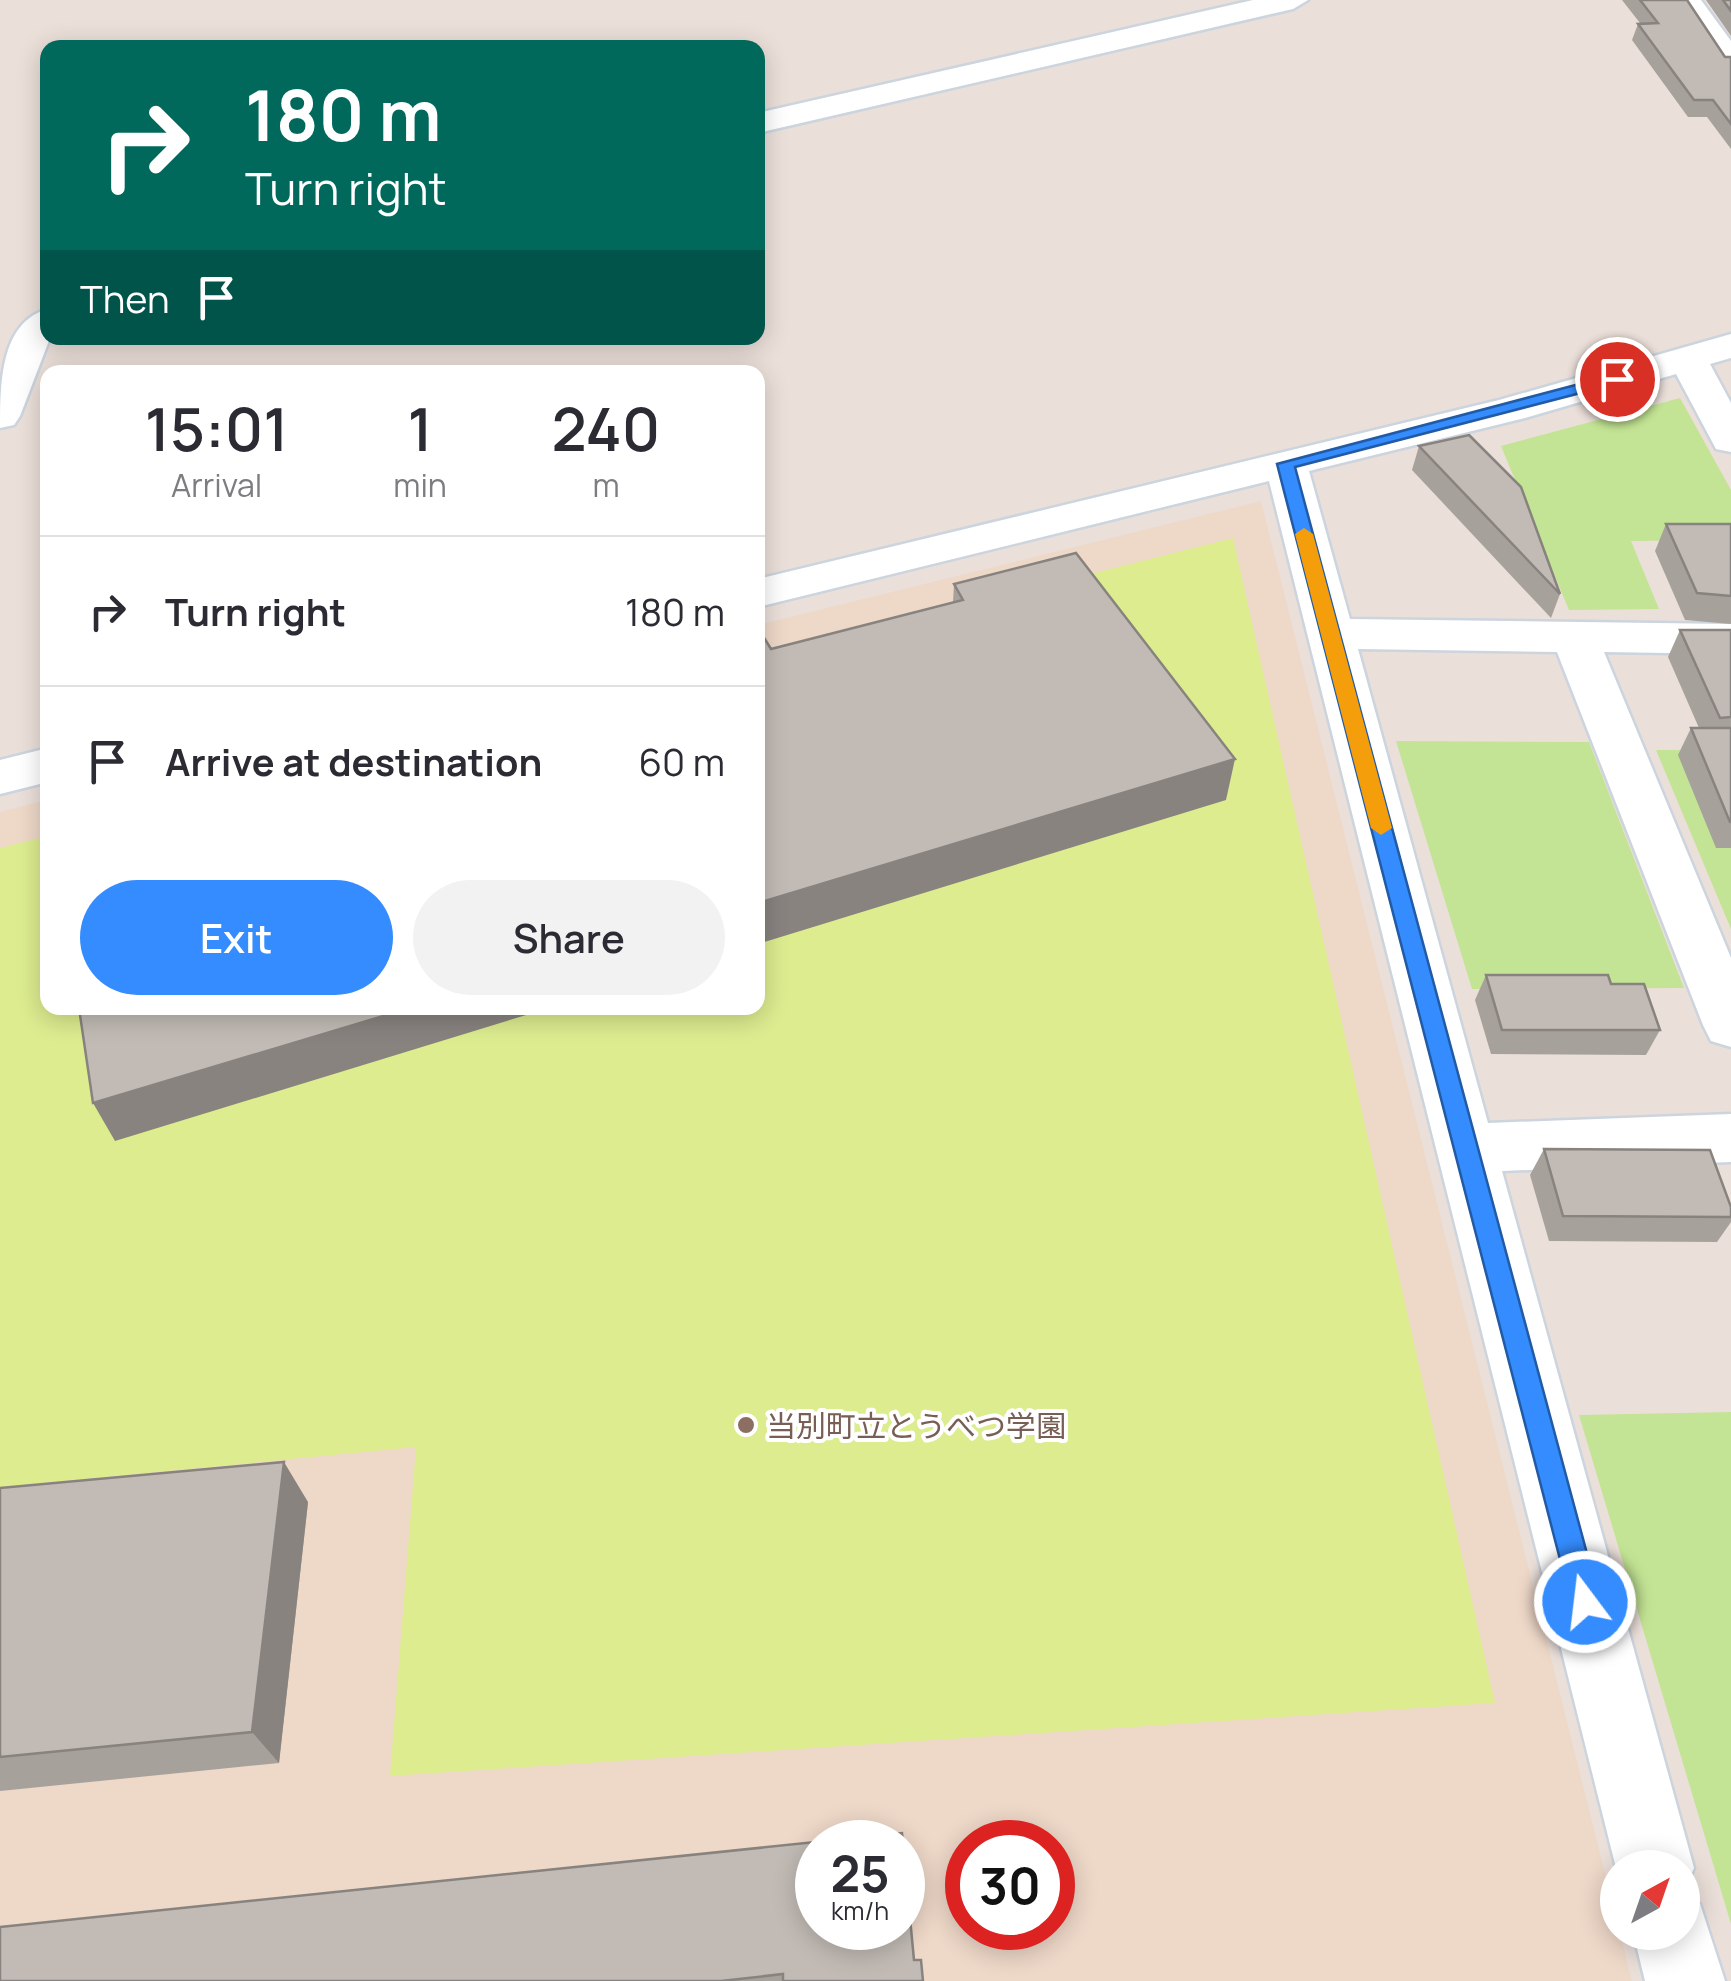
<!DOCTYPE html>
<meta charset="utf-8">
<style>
body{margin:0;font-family:Manrope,"Noto Sans JP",sans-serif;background:#f2f2f3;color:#2b2b33;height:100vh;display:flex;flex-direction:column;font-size:38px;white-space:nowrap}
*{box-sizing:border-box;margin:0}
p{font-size:32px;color:#7c7c81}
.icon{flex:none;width:55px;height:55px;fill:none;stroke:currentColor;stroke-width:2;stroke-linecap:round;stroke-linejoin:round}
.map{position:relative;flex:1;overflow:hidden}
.sheet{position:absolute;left:40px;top:365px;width:725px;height:650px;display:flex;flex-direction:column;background:#fff;border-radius:20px;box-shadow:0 5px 25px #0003}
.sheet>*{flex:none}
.guide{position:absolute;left:40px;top:40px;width:725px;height:305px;border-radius:20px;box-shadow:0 5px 25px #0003;background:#00695c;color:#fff;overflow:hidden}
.needle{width:65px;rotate:40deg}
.fabs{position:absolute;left:1600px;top:1850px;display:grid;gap:20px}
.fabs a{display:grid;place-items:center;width:100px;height:100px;border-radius:50%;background:#fff;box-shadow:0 5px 25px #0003;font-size:50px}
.speed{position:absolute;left:795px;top:1820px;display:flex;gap:20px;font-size:50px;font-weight:700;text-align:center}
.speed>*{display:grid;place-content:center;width:130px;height:130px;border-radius:50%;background:#fff;box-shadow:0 5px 25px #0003;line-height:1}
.speed small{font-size:25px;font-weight:400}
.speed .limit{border:15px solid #d22;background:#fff;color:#111}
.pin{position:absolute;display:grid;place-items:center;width:85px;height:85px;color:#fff;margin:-42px;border:5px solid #fff;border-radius:50%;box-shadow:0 2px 10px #0007}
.me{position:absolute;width:110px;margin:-55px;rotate:345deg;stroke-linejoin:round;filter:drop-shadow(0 0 8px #0008)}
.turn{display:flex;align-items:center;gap:35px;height:210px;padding:0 40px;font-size:45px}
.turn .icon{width:130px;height:130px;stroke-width:2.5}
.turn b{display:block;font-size:70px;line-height:85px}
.then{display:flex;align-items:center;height:95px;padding:0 40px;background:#0003;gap:20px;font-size:38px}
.eta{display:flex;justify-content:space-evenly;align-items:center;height:170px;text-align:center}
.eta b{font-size:60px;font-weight:600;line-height:70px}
.button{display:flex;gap:20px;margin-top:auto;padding:20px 40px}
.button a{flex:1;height:115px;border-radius:60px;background:#348cfe;color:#fff;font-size:40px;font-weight:600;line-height:115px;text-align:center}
.button a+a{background:#f2f2f3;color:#2b2b33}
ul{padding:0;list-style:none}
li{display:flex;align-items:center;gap:30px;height:150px;padding:0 40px;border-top:2px solid #e1e1e2}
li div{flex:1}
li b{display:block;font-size:38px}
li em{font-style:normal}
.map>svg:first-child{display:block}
</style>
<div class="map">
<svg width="1731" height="1981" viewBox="0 0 1731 1981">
<rect width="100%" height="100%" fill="#ebdfd9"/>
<path fill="#eed8c8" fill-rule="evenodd" d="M1261,501L1632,1981H0V812L47,800L48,1008H758V625ZM818,1842H902V1928H818ZM968,1842H1052V1928H968Z"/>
<g fill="#c3e494">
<polygon points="1680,398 1731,490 1731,540 1631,541 1659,609 1569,610 1501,446"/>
<polygon points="1396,741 1589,742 1684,988 1472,989"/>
<polygon points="1656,750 1731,750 1731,929"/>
<polygon points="1731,1412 1731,1924 1579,1415"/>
</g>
<polygon fill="#dcec8f" points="1233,538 1495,1703 390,1776 416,1447 0,1487 0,848 47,836 48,1008 758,1008 758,658"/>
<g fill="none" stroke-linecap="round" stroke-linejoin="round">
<defs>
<g id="minor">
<polygon points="1253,0 1308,0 1293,9 758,133 758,113"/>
<polygon points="1671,0 1701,0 1731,41 1731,73 1720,70"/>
<path d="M48,309L50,338L20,416L14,425L0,428C0,384 0,322 48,309Z"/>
<polygon points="1731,334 1731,358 1710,364 1731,403 1731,452 1716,449 1676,374 1525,418 1309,471 1350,619 1731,624 1731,654 1604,652 1731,958 1731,1047 1711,1041 1703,1025 1557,652 1358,649 1488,1123 1731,1114 1731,1162 1502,1171 1694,1868 1682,1895 1682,1868 1616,1868 1269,481 758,607 758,579 1499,400"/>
<polygon points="48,748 48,782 0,794 0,760"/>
<polygon points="1682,1897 1700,1904 1725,1981 1645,1981 1633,1932 1682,1932"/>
</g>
</defs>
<use href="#minor" stroke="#ccd4de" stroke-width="5"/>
<use href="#minor" fill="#fff" fill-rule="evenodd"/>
</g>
<g fill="#a7a19c">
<polygon points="1622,0 1687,0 1725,57 1731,57 1731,149 1707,117 1688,117 1632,40 1638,24 1640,23"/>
<polygon points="1706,0 1731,0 1731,36"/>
<polygon points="1419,446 1560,594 1551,618 1412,470"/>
<polygon points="1666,524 1731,524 1731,624 1685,620 1655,551"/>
<polygon points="954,584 1226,800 771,649 953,602"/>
<polygon points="1680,630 1731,630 1731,848 1716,848 1678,755 1691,728 1699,728 1668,657"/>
<polygon points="1486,975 1611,984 1660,1030 1646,1055 1491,1054 1475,1000"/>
<polygon points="1544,1149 1731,1207 1731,1222 1717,1242 1549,1241 1530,1175"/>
<polygon points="0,1488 308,1502 279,1763 0,1791"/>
<polygon points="914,1960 923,1981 0,1981"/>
</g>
<g fill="#88837f">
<polygon points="1235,759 1226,800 758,944 758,903"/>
<polygon points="410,1008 549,1008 115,1141 93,1103"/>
<polygon points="284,1462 308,1502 279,1763 252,1732"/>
</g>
<g fill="#c2bbb5" stroke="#88837f" stroke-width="2.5" fill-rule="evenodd">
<polygon points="1640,0 1687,0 1725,57 1731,57 1731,124 1713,100 1694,100 1638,24 1658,23"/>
<polygon points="1723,0 1731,0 1731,11"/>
<polygon points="1469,435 1521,487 1560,594 1419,446"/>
<polygon points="1666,524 1731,524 1731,596 1697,593"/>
<polygon points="1076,553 1235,759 758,903 758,628 771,649 963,600 954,584"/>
<polygon points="1680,630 1731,630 1731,717 1720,718"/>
<polygon points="1691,728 1731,728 1731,822 1730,822"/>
<polygon points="1486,975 1608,975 1611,984 1644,984 1660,1030 1502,1030"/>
<polygon points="79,1008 410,1008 93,1103"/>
<polygon points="1544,1149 1710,1150 1731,1207 1731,1217 1563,1216"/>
<polygon points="284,1462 252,1732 0,1757 0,1488"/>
<path d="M902,1833L914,1960H921L923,1981H783V1974L721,1981H0V1927ZM818,1842H902V1928H818Z"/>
</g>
<polygon fill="#348cfe" stroke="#225ba5" stroke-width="2.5" points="1617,374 1623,376 1623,382 1295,467 1600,1602 1596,1613 1585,1617 1575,1613 1571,1602 1277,464"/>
<polygon fill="#f59e0b" points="1304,528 1313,534 1392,828 1381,835 1371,828 1295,534"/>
<circle fill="#8d6e63" stroke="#fff" stroke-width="4" cx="746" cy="1425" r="10"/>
<g text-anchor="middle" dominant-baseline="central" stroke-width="8" stroke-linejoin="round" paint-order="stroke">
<g font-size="30" fill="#785e54" stroke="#fff" text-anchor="start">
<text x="766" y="1425">当別町立とうべつ学園</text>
</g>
</g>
</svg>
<div class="fabs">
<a><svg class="needle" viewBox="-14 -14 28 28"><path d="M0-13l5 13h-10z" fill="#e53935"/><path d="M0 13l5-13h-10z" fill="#7c7c81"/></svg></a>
</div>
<div class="speed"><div>25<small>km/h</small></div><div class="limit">30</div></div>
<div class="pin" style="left:1617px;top:379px;background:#d93025"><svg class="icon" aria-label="arrive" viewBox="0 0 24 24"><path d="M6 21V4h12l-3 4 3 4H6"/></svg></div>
<svg class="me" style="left:1585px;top:1602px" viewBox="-20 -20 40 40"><circle r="17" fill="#348cfe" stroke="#fff" stroke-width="3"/><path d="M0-11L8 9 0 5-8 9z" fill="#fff"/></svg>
<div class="guide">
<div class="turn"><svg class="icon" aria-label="right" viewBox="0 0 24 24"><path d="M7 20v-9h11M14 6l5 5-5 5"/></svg><div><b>180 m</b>Turn right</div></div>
<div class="then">Then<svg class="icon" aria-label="arrive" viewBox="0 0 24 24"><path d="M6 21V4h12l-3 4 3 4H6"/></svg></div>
</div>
<section class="sheet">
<div class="eta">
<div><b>15:01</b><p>Arrival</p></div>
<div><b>1</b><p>min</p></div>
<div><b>240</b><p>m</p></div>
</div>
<ul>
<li><svg class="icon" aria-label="right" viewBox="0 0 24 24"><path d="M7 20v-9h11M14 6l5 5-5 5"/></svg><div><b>Turn right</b></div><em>180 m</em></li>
<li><svg class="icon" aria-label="arrive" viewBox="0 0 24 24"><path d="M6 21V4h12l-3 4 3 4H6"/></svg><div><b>Arrive at destination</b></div><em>60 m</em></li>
</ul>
<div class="button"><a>Exit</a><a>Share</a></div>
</section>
</div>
